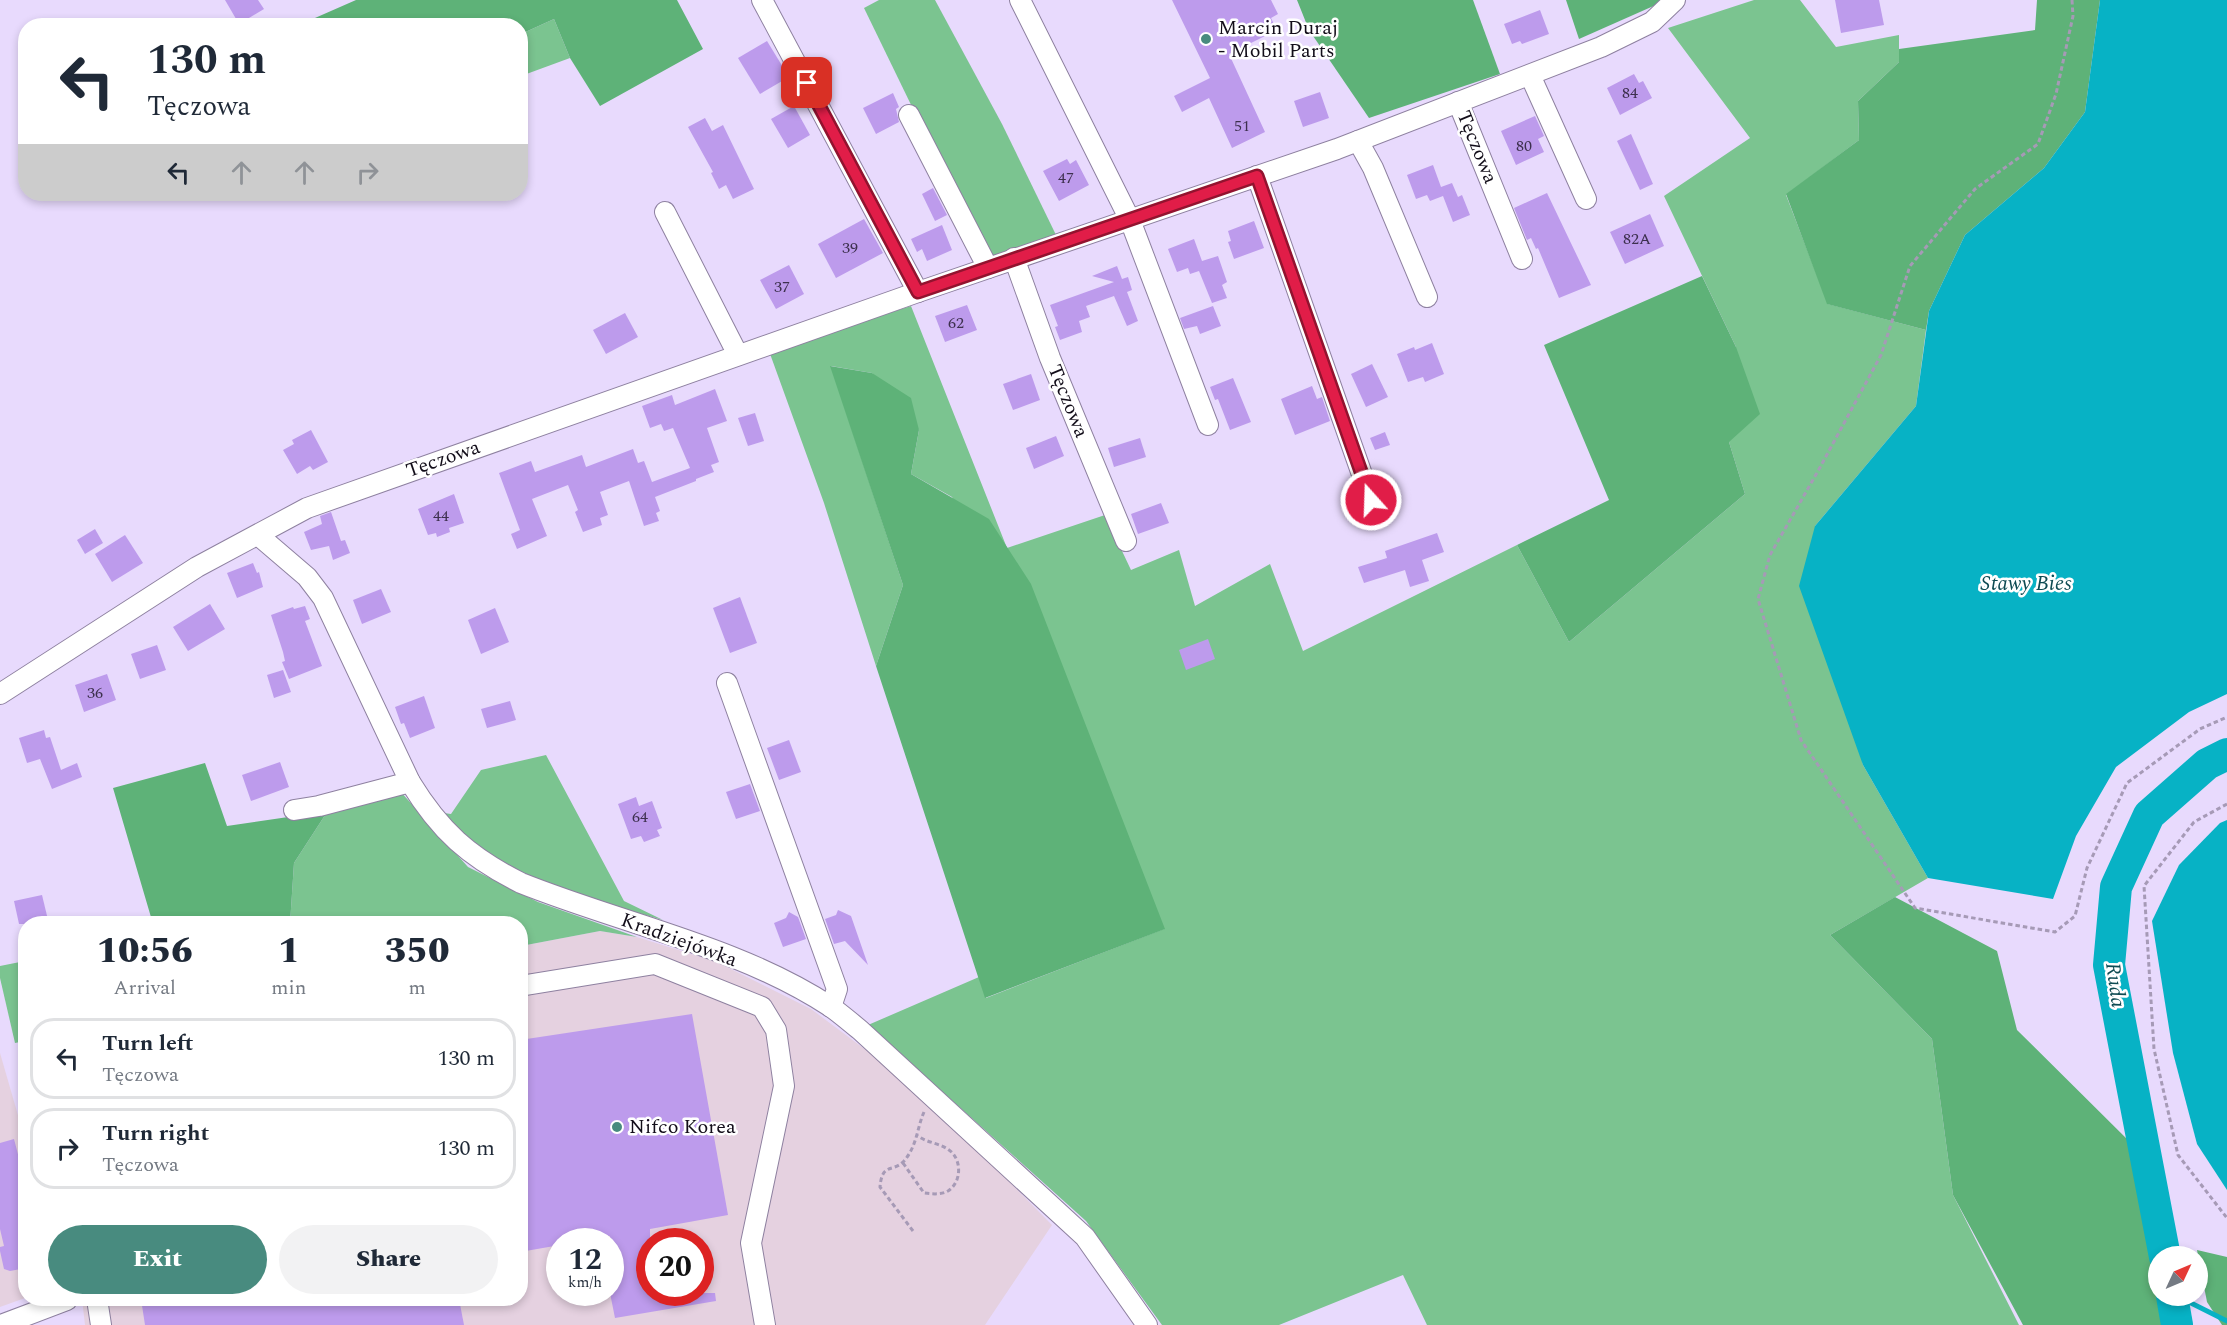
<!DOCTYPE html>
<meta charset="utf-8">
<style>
body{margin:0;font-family:Spectral,serif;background:#f2f2f3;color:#1f2937;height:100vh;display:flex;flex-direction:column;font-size:22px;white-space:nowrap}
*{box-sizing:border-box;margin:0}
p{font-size:20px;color:#747a83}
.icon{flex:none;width:33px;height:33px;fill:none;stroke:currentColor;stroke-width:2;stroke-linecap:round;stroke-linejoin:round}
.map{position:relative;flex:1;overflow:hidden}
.details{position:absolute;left:18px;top:916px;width:510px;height:390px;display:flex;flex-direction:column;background:#fff;border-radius:24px;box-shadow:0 3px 9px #0003}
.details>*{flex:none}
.guide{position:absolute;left:18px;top:18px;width:510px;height:183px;border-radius:24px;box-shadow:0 3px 9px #0003;background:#fff;color:#1f2937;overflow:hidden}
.needle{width:39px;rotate:46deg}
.buttons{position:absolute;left:2148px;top:1246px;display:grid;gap:12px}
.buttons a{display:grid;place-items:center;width:60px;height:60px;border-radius:50%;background:#fff;box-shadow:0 3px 9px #0003;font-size:30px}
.speed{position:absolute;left:546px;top:1228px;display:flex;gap:12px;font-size:30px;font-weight:700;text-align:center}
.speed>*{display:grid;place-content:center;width:78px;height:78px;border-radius:50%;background:#fff;box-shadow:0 3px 9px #0003;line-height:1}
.speed small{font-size:15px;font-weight:400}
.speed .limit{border:9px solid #d22;background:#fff;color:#111}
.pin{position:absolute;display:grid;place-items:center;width:51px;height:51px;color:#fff;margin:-26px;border-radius:12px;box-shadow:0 3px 9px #0006}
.me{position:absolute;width:66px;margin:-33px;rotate:340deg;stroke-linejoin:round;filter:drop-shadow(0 0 4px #0008)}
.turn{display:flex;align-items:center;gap:21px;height:126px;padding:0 30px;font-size:27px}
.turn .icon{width:78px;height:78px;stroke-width:2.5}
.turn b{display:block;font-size:42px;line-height:51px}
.lanes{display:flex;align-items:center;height:57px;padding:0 30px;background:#0003;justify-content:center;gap:30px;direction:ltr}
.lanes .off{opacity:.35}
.eta{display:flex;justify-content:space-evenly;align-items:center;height:102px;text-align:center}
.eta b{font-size:36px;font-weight:800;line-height:42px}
.primary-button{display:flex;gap:12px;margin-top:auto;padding:12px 30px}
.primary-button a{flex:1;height:69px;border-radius:36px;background:#488b7f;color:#fff;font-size:24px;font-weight:800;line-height:69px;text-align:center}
.primary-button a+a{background:#f2f2f3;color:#1f2937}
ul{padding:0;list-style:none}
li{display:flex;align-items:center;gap:18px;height:81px;margin:0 12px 9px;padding:0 18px;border:3px solid #e0e1e3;border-radius:24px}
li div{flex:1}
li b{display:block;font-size:22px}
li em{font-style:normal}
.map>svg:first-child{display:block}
</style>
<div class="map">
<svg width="2227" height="1325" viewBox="0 0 2227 1325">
<rect width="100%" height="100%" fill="#e8dafd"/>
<g fill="#e5d1e0" fill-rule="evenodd">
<path d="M600,931L637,937L717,962L811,1009L870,1053L983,1155L1052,1225L985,1325H85L82,1299H520L521,946ZM560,1242H610V1293H560ZM650,1242H700V1293H650Z"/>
<polygon points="0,1053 26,1143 25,1298 0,1307"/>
</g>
<g fill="#7bc490">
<polygon points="879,0 935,0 1002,124 1057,237 990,257 932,148 864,8"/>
<polygon points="1754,0 1800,0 1836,47 1899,35 1899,62 1858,101 1859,140 1786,195 1828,304 1926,330 1916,406 1815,526 1863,765 1928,878 1830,935 1932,1039 1953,1195 2019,1325 1427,1325 1403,1275 1279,1325 1162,1325 1086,1221 868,1025 979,977 986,998 1164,929 952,497 911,474 919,430 872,373 831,366 903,585 876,666 824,503 769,351 911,306 1007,548 1105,515 1131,570 1179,550 1195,606 1270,564 1303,651 1517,545 1569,642 1745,494 1729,442 1736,347 1664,196 1750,138 1668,28"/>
<polygon points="554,19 570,58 521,76 521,34"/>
<polygon points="546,755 624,901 663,920 546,887 481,854 437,812 451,814 481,770"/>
<polygon points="400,791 468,867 538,902 637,937 600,931 521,946 520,924 290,924 294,863 329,809"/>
<polygon points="25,961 25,1041 15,1043 0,978 0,966"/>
</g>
<g fill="#5eb278">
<polygon points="356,0 677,0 703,49 600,106 570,58 554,19 521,34 520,26 299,25"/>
<polygon points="1297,0 1473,0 1500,74 1369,118 1309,30"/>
<polygon points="1566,0 1661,0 1658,4 1579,39"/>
<polygon points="2037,0 2100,0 2085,112 2044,168 1965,235 1929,311 1926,330 1827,304 1786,194 1859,140 1858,101 1899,62 1899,49 2035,30"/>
<polygon points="1702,276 1736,347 1760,414 1729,442 1745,494 1569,642 1517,545 1609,500 1544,345"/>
<polygon points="830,366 872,373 911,398 919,430 911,474 989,519 1031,584 1165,929 985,998 876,666 903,585"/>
<polygon points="205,763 227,826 302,815 329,809 294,863 290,924 153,924 113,788"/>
<polygon points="1895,897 1997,951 2017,1030 2133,1145 2158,1286 2158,1296 2160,1296 2166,1325 2023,1325 1953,1195 1932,1039 1830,935"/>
<polygon points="2197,1250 2227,1257 2227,1325 2222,1325 2207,1302"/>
</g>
<g fill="#07b2c5">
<polygon points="2100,0 2227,0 2227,694 2189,712 2116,767 2076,836 2053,899 1928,878 1863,765 1799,586 1815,526 1916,406 1929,311 1965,235 2044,168 2085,112"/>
<polygon points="2227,820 2227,1190 2197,1144 2173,1053 2152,921 2179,865 2220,823"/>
</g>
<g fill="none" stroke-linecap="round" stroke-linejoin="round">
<polyline stroke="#07b2c5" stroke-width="5" points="2177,1296 2227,1321"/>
<g stroke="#07b2c5" stroke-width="32">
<polyline points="2165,1257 2109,965 2116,887 2149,815 2207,764 2227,754"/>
<polyline points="2172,1296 2177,1325"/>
</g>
</g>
<g fill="#bd9bec">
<polygon points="225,0 258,0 264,9 239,24"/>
<polygon points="1172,0 1271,0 1278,14 1271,18 1277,30 1229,54 1265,132 1232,148 1209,98 1182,112 1174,96 1210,78"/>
<polygon points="1835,0 1879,0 1884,25 1841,33"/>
<polygon points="1540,10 1549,34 1522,44 1520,41 1512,44 1504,24"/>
<polygon points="767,41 789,77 760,94 738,58"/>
<polygon points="1634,74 1639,83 1643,81 1652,98 1620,115 1607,88"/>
<polygon points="1320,92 1329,118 1303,127 1294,101"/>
<polygon points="893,93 899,107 896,109 899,122 876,134 863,108"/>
<polygon points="794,106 810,135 788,148 771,119"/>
<polygon points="1535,116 1544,136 1538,139 1544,152 1516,165 1501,131"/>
<polygon points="705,118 712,131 723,125 754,189 733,199 726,185 719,189 711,173 713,172 688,127"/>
<polygon points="1631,134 1653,184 1640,190 1617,141"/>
<polygon points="1067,159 1070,164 1076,160 1089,185 1059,201 1043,171"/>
<polygon points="1433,165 1441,187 1452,183 1458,197 1462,195 1470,215 1453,222 1443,196 1430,201 1427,195 1416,199 1407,175"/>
<polygon points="933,188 947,215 935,221 922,194"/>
<polygon points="1547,193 1591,285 1559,298 1538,248 1536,249 1531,238 1527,240 1514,208"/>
<polygon points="1650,214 1664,246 1625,264 1610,232"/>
<polygon points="864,219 883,253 836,278 818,244"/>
<polygon points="1254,221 1264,248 1234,259 1228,242 1231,241 1228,231"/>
<polygon points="942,225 952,250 927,261 922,249 917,252 911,239"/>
<polygon points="1194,239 1202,261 1218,256 1227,282 1222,285 1227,298 1212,303 1199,271 1190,274 1188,268 1177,272 1168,249"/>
<polygon points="789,265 804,294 776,309 760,280"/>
<polygon points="1117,266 1122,279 1128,277 1132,290 1127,292 1138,321 1127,326 1114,296 1086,306 1090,317 1079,321 1082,332 1060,340 1055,327 1058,326 1050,305 1114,282 1092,276"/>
<polygon points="967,305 977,330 945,342 935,316"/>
<polygon points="1213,306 1221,326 1200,334 1197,326 1184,329 1180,318"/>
<polygon points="625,313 638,337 606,354 593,330"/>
<polygon points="1432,343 1444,374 1425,382 1423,377 1408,382 1397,354 1414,347 1415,350"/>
<polygon points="1372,364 1388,397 1366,407 1351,374"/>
<polygon points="1031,374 1040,400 1013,410 1003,384"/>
<polygon points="1233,378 1251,422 1230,430 1218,399 1215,400 1210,387"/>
<polygon points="1312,386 1317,399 1322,397 1330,421 1295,435 1281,399"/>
<polygon points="715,389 727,421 707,428 719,462 711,465 714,472 696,479 696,481 655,497 660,511 656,513 659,521 644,526 629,481 600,492 608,515 600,518 602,525 583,532 575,512 578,510 568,485 532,499 547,536 517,549 511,534 520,530 499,473 531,461 535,472 582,455 586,467 633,449 638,463 644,461 652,482 690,468 673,428 664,431 661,424 650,428 642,406 672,395 675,405"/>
<polygon points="755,413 764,441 748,446 738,418"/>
<polygon points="311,430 328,462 313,470 310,466 297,474 283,450 294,444 292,440"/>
<polygon points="1385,432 1390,445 1375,450 1370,438"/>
<polygon points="1056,436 1064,456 1034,469 1026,448"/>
<polygon points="1140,438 1146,457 1114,467 1108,448"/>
<polygon points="454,494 464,523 449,528 450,532 437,537 436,533 428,535 418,509"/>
<polygon points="1161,503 1169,523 1138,534 1131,514"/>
<polygon points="331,512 341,541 345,540 350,553 333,560 329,546 311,550 304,532 322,524 320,516"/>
<polygon points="95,529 103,543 85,554 77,540"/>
<polygon points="1437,533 1444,552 1422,560 1429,581 1410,587 1405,570 1364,583 1358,567 1387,558 1385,551"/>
<polygon points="125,535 143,563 112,582 95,554"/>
<polygon points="253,563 257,573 259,572 263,587 237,598 227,573"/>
<polygon points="381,589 391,612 362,624 353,600"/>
<polygon points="740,597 757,643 730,653 713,608"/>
<polygon points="210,604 225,629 188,651 173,627"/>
<polygon points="305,606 310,619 305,621 322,666 289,679 282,662 285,661 283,652 271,615 293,607 294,609"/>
<polygon points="495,608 509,642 481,654 468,620"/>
<polygon points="1208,639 1215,659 1186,670 1179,650"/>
<polygon points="157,645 166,670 140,679 131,654"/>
<polygon points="283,670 291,692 274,698 267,675"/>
<polygon points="107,674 116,700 84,712 75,685"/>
<polygon points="424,696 435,728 410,738 404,723 401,724 395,707"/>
<polygon points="510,701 516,720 487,728 481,709"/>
<polygon points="44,730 46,738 50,737 61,770 77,763 82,777 52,789 40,759 27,763 19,738"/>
<polygon points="789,740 801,772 779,780 767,748"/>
<polygon points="280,762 289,787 251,801 242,775"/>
<polygon points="750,784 760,811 736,819 726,792"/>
<polygon points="636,797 639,806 652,801 662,828 657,830 660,836 644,842 641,836 631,839 618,804"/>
<polygon points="42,895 49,924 19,924 14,901"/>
<polygon points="838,910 851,916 868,965 845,941 834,944 825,919 836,915"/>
<polygon points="789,912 798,917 806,939 783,947 774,923 786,918"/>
<polygon points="692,1014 728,1215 650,1229 650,1293 715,1293 716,1301 615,1318 610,1293 610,1236 578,1242 560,1242 560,1245 520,1252 520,1040"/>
<polygon points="14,1139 26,1185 26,1268 10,1271 4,1269 0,1251 0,1247 4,1246 0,1229 0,1143"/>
<polygon points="141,1299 459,1299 464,1325 145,1325"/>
</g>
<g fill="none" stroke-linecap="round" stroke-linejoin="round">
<defs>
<g id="minor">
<polyline points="762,0 918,292"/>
<polyline points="1020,0 1130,220 1208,425"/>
<polyline points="1530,75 1586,199"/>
<polyline points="1458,102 1522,259"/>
<polyline points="909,115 988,268"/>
<polyline points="1358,141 1373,168 1427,297"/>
<polyline points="1257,176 1371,500"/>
<polyline points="665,212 738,355"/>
<polyline points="1014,258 1050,358 1126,541"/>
<path d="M258,535L307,577L323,598L410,782C440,831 469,857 521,883C623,924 738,946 831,1007C841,1014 850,1022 860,1030L1085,1237L1147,1325"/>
<polyline points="727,683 837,989 831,1007"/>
<polyline points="0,694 197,567 307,508 918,292 1337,149 1601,47 1652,22 1675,0"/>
<polyline points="294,810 319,806 410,782"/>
<polyline points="520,986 655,964 762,1007 776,1030 784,1086 751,1243 765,1325"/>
<polyline points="97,1299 101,1325"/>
<polyline points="1,1325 67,1300"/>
</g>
</defs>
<use href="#minor" stroke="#8e81a0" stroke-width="22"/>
<g stroke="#a69ab6" stroke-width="3" stroke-dasharray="4.5 3" stroke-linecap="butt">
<polyline points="2072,0 2073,16 2056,94 2038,144 1975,189 1910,266 1881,355 1818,471 1770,555 1758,599 1801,740 1915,908 2055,932 2075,916 2087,868 2127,783 2200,729 2227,717"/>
<polyline points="2227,804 2194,822 2144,886 2154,1049 2178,1155 2227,1218"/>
<path d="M903,1163L924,1193C932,1194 941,1195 948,1191C962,1182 962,1159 949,1150C940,1143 927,1143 918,1136"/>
<path d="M913,1231L880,1187C882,1162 893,1173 904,1161C917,1146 917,1128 924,1112"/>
</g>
<use href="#minor" stroke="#fff" stroke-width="20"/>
</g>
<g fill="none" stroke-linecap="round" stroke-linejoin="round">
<defs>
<polyline id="route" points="807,83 918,292 1257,176 1371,500"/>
</defs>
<use href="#route" stroke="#92132f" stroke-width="15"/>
<use href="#route" stroke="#e11d48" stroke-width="10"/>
</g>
<g fill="#488b7f" stroke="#fff" stroke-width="2">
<circle cx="1206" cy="39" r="6"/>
<circle cx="617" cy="1127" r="6"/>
</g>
<g text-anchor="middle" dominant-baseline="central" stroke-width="5" stroke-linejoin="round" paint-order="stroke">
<g font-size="16" fill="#3d304e">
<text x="1630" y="93">84</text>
<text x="1242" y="126">51</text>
<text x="1524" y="146">80</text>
<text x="1066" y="178">47</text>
<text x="1637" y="239">82A</text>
<text x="850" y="248">39</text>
<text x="782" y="287">37</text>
<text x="956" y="323">62</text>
<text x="441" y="516">44</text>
<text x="95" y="693">36</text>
<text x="640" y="817">64</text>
</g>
<g font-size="20" fill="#120d19" stroke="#fff" text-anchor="start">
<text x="1218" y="28">Marcin Duraj<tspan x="1218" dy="23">- Mobil Parts</tspan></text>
<text x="629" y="1127">Nifco Korea</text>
</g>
<g font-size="20" fill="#120d19" stroke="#fff">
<text transform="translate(1477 147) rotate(68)">Tęczowa</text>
<text transform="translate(1068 401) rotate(68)">Tęczowa</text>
<text transform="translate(443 459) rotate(-19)">Tęczowa</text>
<text transform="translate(679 940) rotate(20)">Kradziejówka</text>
</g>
<g font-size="21" font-style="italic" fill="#0e4b53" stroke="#fff">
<text x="2026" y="584">Stawy Bies</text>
<text transform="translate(2115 985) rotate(82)">Ruda</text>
</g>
</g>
</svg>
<div class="buttons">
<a><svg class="needle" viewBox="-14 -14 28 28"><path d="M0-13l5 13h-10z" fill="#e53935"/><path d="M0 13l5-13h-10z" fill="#747a83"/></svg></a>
</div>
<div class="speed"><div>12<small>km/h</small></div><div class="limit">20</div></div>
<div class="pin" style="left:807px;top:83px;background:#d93025"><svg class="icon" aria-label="arrive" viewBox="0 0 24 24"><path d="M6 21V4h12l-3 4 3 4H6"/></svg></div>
<svg class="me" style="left:1371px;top:500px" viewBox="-20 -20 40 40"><circle r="17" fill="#e11d48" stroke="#fff" stroke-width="3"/><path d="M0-11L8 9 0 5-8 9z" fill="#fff"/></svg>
<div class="guide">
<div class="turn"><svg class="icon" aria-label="left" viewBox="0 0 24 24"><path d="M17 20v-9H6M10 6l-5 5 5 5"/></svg><div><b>130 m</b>Tęczowa</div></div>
<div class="lanes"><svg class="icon" aria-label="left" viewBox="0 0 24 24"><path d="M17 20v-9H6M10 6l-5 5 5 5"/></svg><svg class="icon off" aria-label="ahead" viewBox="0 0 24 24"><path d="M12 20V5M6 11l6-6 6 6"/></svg><svg class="icon off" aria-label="ahead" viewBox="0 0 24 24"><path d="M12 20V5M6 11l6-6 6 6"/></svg><svg class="icon off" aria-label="right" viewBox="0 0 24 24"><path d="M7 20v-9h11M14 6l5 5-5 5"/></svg></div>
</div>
<section class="details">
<div class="eta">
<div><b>10:56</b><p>Arrival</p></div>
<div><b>1</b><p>min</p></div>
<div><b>350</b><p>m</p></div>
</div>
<ul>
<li><svg class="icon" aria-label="left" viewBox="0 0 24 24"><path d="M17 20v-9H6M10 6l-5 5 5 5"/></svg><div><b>Turn left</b><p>Tęczowa</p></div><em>130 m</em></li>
<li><svg class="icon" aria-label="right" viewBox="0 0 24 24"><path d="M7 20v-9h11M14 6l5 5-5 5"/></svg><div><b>Turn right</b><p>Tęczowa</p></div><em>130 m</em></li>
</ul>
<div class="primary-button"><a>Exit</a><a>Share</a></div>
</section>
</div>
